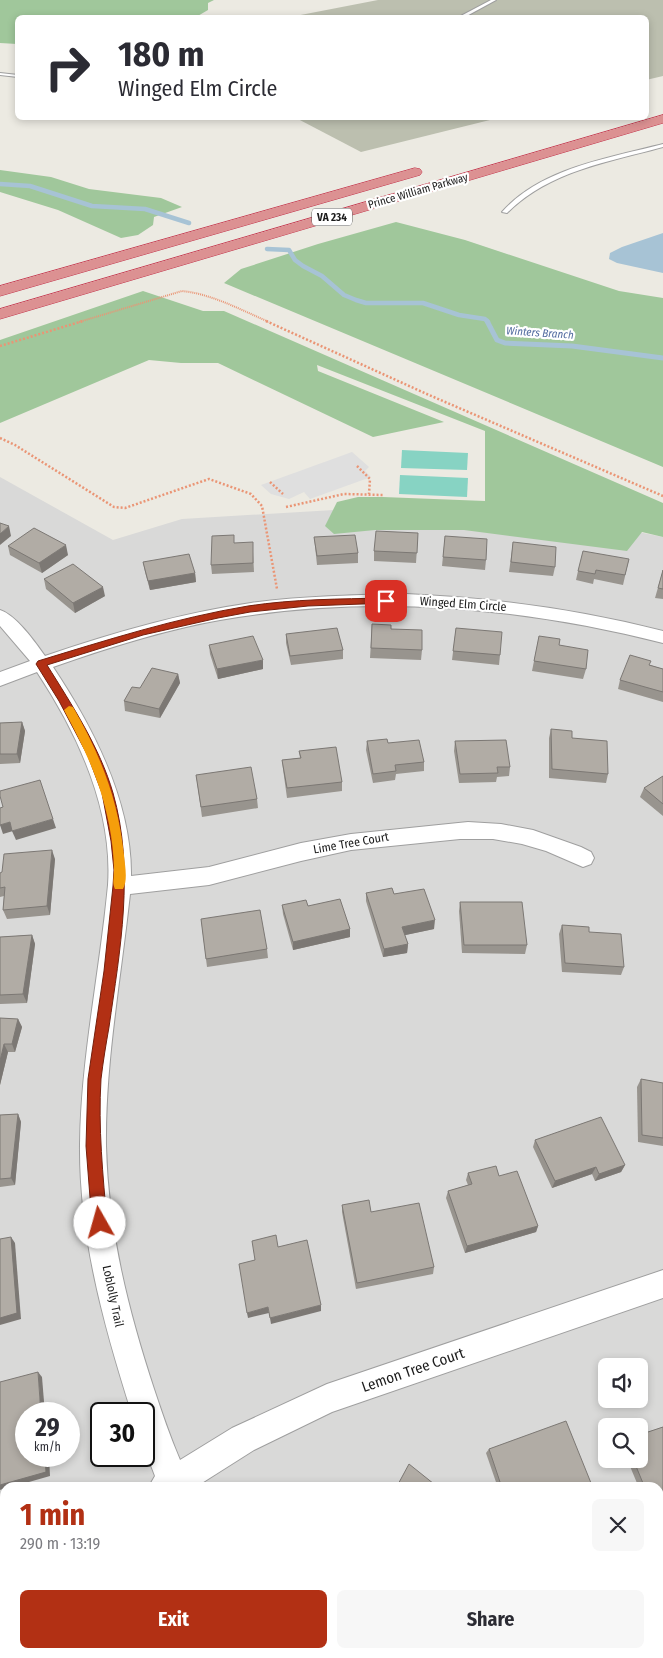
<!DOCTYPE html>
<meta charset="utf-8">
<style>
body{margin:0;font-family:"Fira Sans Condensed",sans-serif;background:#f7f7f7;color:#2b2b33;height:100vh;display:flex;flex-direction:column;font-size:19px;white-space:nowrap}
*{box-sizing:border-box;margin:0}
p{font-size:16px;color:#7c7c81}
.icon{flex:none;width:28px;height:28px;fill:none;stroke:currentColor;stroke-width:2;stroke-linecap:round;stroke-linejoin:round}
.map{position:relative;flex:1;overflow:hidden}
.details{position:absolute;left:0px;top:1482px;width:664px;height:176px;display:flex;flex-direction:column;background:#fff;border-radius:15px 15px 0 0;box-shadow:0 2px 8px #0003}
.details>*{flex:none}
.top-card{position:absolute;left:15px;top:15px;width:634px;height:105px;border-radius:8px;box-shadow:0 2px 8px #0003;background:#fff;color:#2b2b33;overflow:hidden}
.tools{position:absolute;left:598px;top:1358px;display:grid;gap:10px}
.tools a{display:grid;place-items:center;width:50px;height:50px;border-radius:8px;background:#fff;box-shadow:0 2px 8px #0003;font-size:25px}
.speed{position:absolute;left:15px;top:1402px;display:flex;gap:10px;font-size:25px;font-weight:700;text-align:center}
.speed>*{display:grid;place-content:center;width:65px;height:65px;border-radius:50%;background:#fff;box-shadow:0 2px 8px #0003;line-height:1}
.speed small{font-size:12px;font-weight:400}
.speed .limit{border:2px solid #111;border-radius:8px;background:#fff;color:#111}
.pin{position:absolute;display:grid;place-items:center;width:42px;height:42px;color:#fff;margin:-21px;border-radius:10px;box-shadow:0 2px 8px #0006}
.me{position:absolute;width:55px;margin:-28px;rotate:353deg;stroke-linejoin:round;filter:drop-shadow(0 0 4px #0008)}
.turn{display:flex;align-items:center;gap:18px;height:105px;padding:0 20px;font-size:22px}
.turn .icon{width:65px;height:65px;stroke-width:2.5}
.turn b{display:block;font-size:35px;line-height:42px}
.round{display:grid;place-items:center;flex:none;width:52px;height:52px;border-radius:8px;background:#f7f7f7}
.head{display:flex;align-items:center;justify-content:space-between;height:85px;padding:0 20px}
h1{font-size:30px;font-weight:700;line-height:38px;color:#b23014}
.action{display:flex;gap:10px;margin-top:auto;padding:10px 20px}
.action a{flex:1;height:58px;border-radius:8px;background:#b23014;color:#fff;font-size:20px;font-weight:700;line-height:58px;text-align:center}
.action a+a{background:#f7f7f7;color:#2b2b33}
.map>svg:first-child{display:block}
</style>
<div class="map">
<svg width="663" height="1658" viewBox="0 0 663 1658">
<rect width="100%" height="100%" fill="#eceae2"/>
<path fill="#d9d9d8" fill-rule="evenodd" d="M0,477L113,540L182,519L486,501L663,537V1658H0ZM606,1366H639V1399H606ZM26,1414H69V1456H26ZM101,1414H144V1456H101ZM606,1426H639V1459H606ZM5,1488H659V1654H5Z"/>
<g fill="#bcbfaf">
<polygon points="378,0 663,0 663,76 646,80 646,18 285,18"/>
<polygon points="296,118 498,118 361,152"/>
</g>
<g fill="#a0c79b">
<polygon points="0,0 214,0 208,3 208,10 196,17 18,18 17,44 0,43"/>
<polygon points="0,170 51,177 89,189 161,198 182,207 154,217 153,225 138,235 121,238 58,210 0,192"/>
<polygon points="396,222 465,240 619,291 663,298 663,467 224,283 241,269 318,244"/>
<polygon points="143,291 203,311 224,311 663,503 663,537 642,532 627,551 464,530 375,530 334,534 325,526 337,502 358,497 383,497 485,501 485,431 317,365 318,371 444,422 373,437 218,363 181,363 149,360 0,423 0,340"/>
</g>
<g fill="#87d3c3">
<polygon points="402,450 468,453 467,470 401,468"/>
<polygon points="400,475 468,478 467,497 399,494"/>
</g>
<polygon fill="#dfdfdf" points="352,452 369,467 365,471 371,477 310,499 304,492 289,499 271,494 261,485"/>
<polygon fill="#a7c3d5" points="663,233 663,273 617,263 609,259 610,253 622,247"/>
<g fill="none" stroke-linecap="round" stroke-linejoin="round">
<g stroke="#a7c3d5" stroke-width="4.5">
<polyline points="0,184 30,186 92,206 145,209 189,223"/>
<polyline points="267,249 289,250 295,260 303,266 322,276 344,295 356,300 366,303 423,303 459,315 485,319 488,322"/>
</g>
<polyline stroke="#a7c3d5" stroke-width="5" points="487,321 497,340 505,343 572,346 663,358"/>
<defs>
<g id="lane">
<polygon points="491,0 496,0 463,18 457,18"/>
<polygon points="0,73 18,75 18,77 0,75"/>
<path d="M663,144V147C608,162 549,171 507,213L502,212C541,168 609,158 663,144Z"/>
</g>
<g id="street">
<path d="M406,594C495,598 577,609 663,631V643C518,606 368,594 220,620C163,630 107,648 53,667C93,727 132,802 131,876L209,867L301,843L351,834L468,822L501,824L533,830L581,847L591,852L594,858L591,864L583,867L546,851L522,844L493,839H460L351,850L301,861L209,885L130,894C121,978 105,1062 106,1146C108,1230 128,1310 154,1389C162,1413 170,1437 180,1460L232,1428L327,1384L663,1270V1298L332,1412L254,1450L194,1488H148L155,1476L144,1447V1414H132C104,1326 79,1237 80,1144C81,1057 100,971 108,885C113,810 78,734 37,672L0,686V672L30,661L0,626V610C16,615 35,642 45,656C112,633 181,613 251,603C302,596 354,595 406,594Z"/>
<polygon points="5,1593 5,1629 0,1631 0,1595"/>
<polygon points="278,1654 314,1654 316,1658 280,1658"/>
</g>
<g id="highway">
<polygon points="663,115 663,123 0,319 0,309"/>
<polygon points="415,168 420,169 422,172 420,175 0,296 0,286"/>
</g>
</defs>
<use href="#lane" stroke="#9f9f9f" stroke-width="2"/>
<use href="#street" stroke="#9f9f9f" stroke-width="2"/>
<use href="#highway" stroke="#c3364d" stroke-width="1"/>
<path stroke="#ea9575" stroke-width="2" stroke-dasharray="1 1" stroke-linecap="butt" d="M79,322L182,291C212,294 241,310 269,322"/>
<g stroke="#ea9575" stroke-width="2.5" stroke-dasharray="2 2" stroke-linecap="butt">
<polyline points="266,321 429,395 663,496"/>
<polyline points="0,346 83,321"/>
<polyline points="0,438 15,445 114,507 125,508 209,479 251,494 262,506 277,589"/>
<polyline points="357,466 370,479 369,494"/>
<polyline points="270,482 283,494"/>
<polyline points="286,507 344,494 383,495"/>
</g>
<use href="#lane" fill="#fff" fill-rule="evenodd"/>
<use href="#street" fill="#fff" fill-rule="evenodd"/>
<use href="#highway" fill="#dc9192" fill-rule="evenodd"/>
</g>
<g fill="#98948e">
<polygon points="418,533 416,563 374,561 374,551"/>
<polygon points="445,536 486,560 485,570 442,566"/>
<polygon points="314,537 358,553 358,563 317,565 315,546"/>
<polygon points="513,542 555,567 553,576 509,572"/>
<polygon points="234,543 253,552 254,572 212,574 211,565"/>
<polygon points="8,546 68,555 42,573 10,555"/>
<polygon points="629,559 623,585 594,579 593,584 576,580 578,571"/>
<polygon points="143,562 195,573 196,582 150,590 145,572"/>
<polygon points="663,570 663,599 655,598"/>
<polygon points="44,579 105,596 75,613 46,589"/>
<polygon points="372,624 391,629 422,650 421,660 370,658"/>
<polygon points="456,628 500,655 499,665 452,660"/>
<polygon points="286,634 343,650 343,659 291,665 286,643"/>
<polygon points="539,636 559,645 586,669 583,679 532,671"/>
<polygon points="209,645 263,669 218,679 210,654"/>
<polygon points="650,665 663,669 663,702 618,689 620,680"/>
<polygon points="178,674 180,683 160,718 125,711 124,701 140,688"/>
<polygon points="22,722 25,731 20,763 0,764 0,723"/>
<polygon points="551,729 572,738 608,774 606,783 549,778 549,738"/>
<polygon points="367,741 388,743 424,762 424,771 396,774 395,780 373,783 366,750"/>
<polygon points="455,741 510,767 509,776 497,777 496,782 459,783 454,751"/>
<polygon points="299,751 342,782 342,791 287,798 283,769 282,760 300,758"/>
<polygon points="196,775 257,799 258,808 202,817"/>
<polygon points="663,776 663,816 640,797 644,788"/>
<polygon points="55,859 50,915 7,919 3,910 4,896 0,897 0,873"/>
<polygon points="366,893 394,894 434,929 405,935 408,944 407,953 383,957 366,901"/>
<polygon points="460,902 527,945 525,954 462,953 459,911"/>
<polygon points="282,905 308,906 350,929 350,937 293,950 283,914"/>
<polygon points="201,919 267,949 268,958 207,967"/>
<polygon points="562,925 589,932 624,967 621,975 562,972 559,934"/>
<polygon points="32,935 35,944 27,1003 0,1004 0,937"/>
<polygon points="0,1018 18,1019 22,1027 15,1052 8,1052 0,1085"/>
<polygon points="641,1079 663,1083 663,1146 638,1142 637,1087"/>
<polygon points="18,1114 21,1122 15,1185 0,1187 0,1115"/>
<polygon points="535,1140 625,1165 621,1172 595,1181 592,1174 552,1188 533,1147"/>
<polygon points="468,1173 499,1176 538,1226 536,1232 465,1253 446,1198 448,1191 468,1185 466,1180"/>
<polygon points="342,1205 371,1212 434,1267 433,1274 356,1289 342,1212"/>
<polygon points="663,1427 663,1519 659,1521 659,1488 639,1488 627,1459 639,1459 639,1435"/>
<polygon points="489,1449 593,1488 498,1488 486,1453"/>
<polygon points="549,1654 587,1654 592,1658 547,1658"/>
</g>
<g fill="#7c7874">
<polygon points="9,526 11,536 0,545 0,534"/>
<polygon points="66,545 68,555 42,573 39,563"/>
<polygon points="195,573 196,582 150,590 148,581"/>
<polygon points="103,587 105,596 75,613 73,603"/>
<polygon points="263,660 263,669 218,679 217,669"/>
<polygon points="178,674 180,683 160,718 159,709"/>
<polygon points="22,722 25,731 20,763 17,754"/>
<polygon points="53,819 56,828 16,840 12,831"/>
<polygon points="10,822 13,831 3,834 0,825"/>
<polygon points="52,850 55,859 50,915 47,906"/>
<polygon points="435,920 434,929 401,936 402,927"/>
<polygon points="350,929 350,937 293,950 293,942"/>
<polygon points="32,935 35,944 27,1003 23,994"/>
<polygon points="408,944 407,953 383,957 384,949"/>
<polygon points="18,1019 22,1027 15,1052 12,1044"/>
<polygon points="4,1044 8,1052 0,1085 0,1061"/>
<polygon points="18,1114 21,1122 15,1185 11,1178"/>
<polygon points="625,1165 621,1172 595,1181 599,1174"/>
<polygon points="596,1167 592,1174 552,1188 555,1181"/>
<polygon points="538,1226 536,1232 465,1253 467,1246"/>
<polygon points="11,1237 15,1243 21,1319 0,1325 0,1318"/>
<polygon points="321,1305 321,1311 271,1324 270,1318"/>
<polygon points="268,1307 269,1313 248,1318 247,1313"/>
<polygon points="38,1372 42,1377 45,1414 41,1414"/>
<polygon points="45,1456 49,1456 50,1476 8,1488 5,1488 0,1490 0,1485"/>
<polygon points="147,1654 149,1654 152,1658 149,1658"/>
</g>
<g fill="#b1aca5" stroke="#7c7874">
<polygon points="0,523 9,526 0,534"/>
<polygon points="34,528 66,545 39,563 8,546"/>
<polygon points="376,531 418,533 417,553 374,551"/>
<polygon points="234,535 234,543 253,542 253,563 211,565 212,536"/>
<polygon points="355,535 358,553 317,556 314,537"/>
<polygon points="445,536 487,539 486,560 443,557"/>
<polygon points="513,542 556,547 555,567 511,562"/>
<polygon points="583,551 629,559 625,575 596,570 595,574 578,571"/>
<polygon points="189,554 195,573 148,581 143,562"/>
<polygon points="73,564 103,587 73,603 44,579"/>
<polygon points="663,570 663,589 658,588"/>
<polygon points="372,624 391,625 391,629 422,630 422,650 371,648"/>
<polygon points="337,628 343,650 290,656 286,634"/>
<polygon points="456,628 502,632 500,655 453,651"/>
<polygon points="253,636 263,660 217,669 209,645"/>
<polygon points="539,636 560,639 559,645 588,650 586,669 534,661"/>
<polygon points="630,655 651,661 649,665 663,669 663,692 620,680"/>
<polygon points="152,668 178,674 159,709 124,701 132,687 140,688"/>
<polygon points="22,722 17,754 0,754 0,723"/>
<polygon points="551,729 572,731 572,738 607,741 608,774 552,769"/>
<polygon points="387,739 388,743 419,740 424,762 395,765 396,771 373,774 367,741"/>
<polygon points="506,740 510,767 497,767 498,773 460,774 455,741"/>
<polygon points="336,747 342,782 287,788 282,760 301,758 299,751"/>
<polygon points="251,767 257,799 201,807 196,775"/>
<polygon points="663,776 663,804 644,788"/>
<polygon points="40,780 53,819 12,831 10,822 0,825 0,808 3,807 0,796 0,791"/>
<polygon points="52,850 47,906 3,910 5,887 0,888 0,873 2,872 4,854"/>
<polygon points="392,888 394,894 424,889 435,920 402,927 408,944 384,949 366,893"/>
<polygon points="340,899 350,929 293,942 282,905 306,900 308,906"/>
<polygon points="460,902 522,902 527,945 464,945"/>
<polygon points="260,910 267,949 206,959 201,919"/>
<polygon points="562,925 589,927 589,932 621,934 624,967 565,963"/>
<polygon points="32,935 23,994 0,995 0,937"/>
<polygon points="0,1018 18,1019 12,1044 4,1044 0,1061"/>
<polygon points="641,1079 663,1083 663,1138 642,1135"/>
<polygon points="18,1114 11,1178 0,1179 0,1115"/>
<polygon points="601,1117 625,1165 599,1174 596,1167 555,1181 535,1140"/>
<polygon points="496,1166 499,1176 517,1171 538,1226 467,1246 448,1191 472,1184 468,1173"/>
<polygon points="369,1200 371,1212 419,1203 434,1267 357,1283 342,1205"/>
<polygon points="276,1235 278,1247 307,1240 321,1305 270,1318 268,1307 247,1313 239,1264 255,1260 252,1241"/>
<polygon points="11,1237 17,1313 0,1318 0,1239"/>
<polygon points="38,1372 41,1414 26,1414 26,1456 45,1456 46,1472 0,1485 0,1382"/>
<polygon points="566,1421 593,1488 502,1488 489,1449"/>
<polygon points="663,1427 663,1518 659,1519 659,1488 645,1488 633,1459 639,1459 639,1435"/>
<polygon points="409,1464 439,1488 396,1488"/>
<polygon points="97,1654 147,1654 149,1658 100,1658"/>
<polygon points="552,1654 587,1654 592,1658 550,1658"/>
</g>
<path fill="#b23014" stroke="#741f0d" d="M386,598L390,601L389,603L308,606L250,612L218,618L143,635L47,665C72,705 100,748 113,793C135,870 120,950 109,1027C106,1044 103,1062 101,1079C98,1128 103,1175 107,1223L105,1228L100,1231L94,1228L92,1223L86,1146L88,1079L104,971L113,886L114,870L111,841L102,793L88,756L59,701L36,664L38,661C107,640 176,618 248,606C294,599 340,599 386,598Z"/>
<path fill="#f59e0b" d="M69,706L73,707C101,756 118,799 124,855C125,866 128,880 123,889H115C112,883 114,877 114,871C114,856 112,839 109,824C101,783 84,747 64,710Z"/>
<g text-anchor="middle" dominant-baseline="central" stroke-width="4.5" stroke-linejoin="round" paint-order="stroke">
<g font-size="11" fill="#1b1b1b" stroke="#fff">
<text transform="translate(418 191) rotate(-16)">Prince William Parkway</text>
</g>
<rect fill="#fff" stroke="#5f5f5f" stroke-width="1" x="312" y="208.5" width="40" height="17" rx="4"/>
<g font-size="11" font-weight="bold" fill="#1b1b1b">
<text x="332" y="217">VA 234</text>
</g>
<g font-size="11" font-style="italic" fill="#536ca0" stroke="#fff">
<text transform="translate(540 333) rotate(4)">Winters Branch</text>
</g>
<g font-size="12" fill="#1b1b1b" stroke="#fff">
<text transform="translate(463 604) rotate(4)">Winged Elm Circle</text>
<text transform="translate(351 843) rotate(-10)">Lime Tree Court</text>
<text transform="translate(113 1296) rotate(78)">Loblolly Trail</text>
</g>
<g font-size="15" fill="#1b1b1b" stroke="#fff">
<text transform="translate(413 1370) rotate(-19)">Lemon Tree Court</text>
</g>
</g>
</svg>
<div class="tools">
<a><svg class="icon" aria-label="sound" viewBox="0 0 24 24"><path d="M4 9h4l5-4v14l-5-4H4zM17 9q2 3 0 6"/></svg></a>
<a><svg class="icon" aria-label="search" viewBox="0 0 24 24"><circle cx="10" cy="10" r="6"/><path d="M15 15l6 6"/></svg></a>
</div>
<div class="speed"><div>29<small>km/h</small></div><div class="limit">30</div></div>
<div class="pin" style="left:386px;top:601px;background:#d93025"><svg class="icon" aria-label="arrive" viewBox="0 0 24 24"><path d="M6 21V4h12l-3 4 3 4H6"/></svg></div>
<svg class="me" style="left:100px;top:1223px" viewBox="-20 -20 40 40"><circle r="19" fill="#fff"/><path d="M0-13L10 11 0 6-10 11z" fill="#b23014"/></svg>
<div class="top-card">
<div class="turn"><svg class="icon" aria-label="right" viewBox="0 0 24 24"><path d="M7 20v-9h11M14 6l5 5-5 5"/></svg><div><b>180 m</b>Winged Elm Circle</div></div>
</div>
<section class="details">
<div class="head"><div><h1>1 min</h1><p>290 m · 13:19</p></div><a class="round"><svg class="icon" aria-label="close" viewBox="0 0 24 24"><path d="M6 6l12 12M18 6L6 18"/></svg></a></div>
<div class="action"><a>Exit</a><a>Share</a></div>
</section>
</div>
